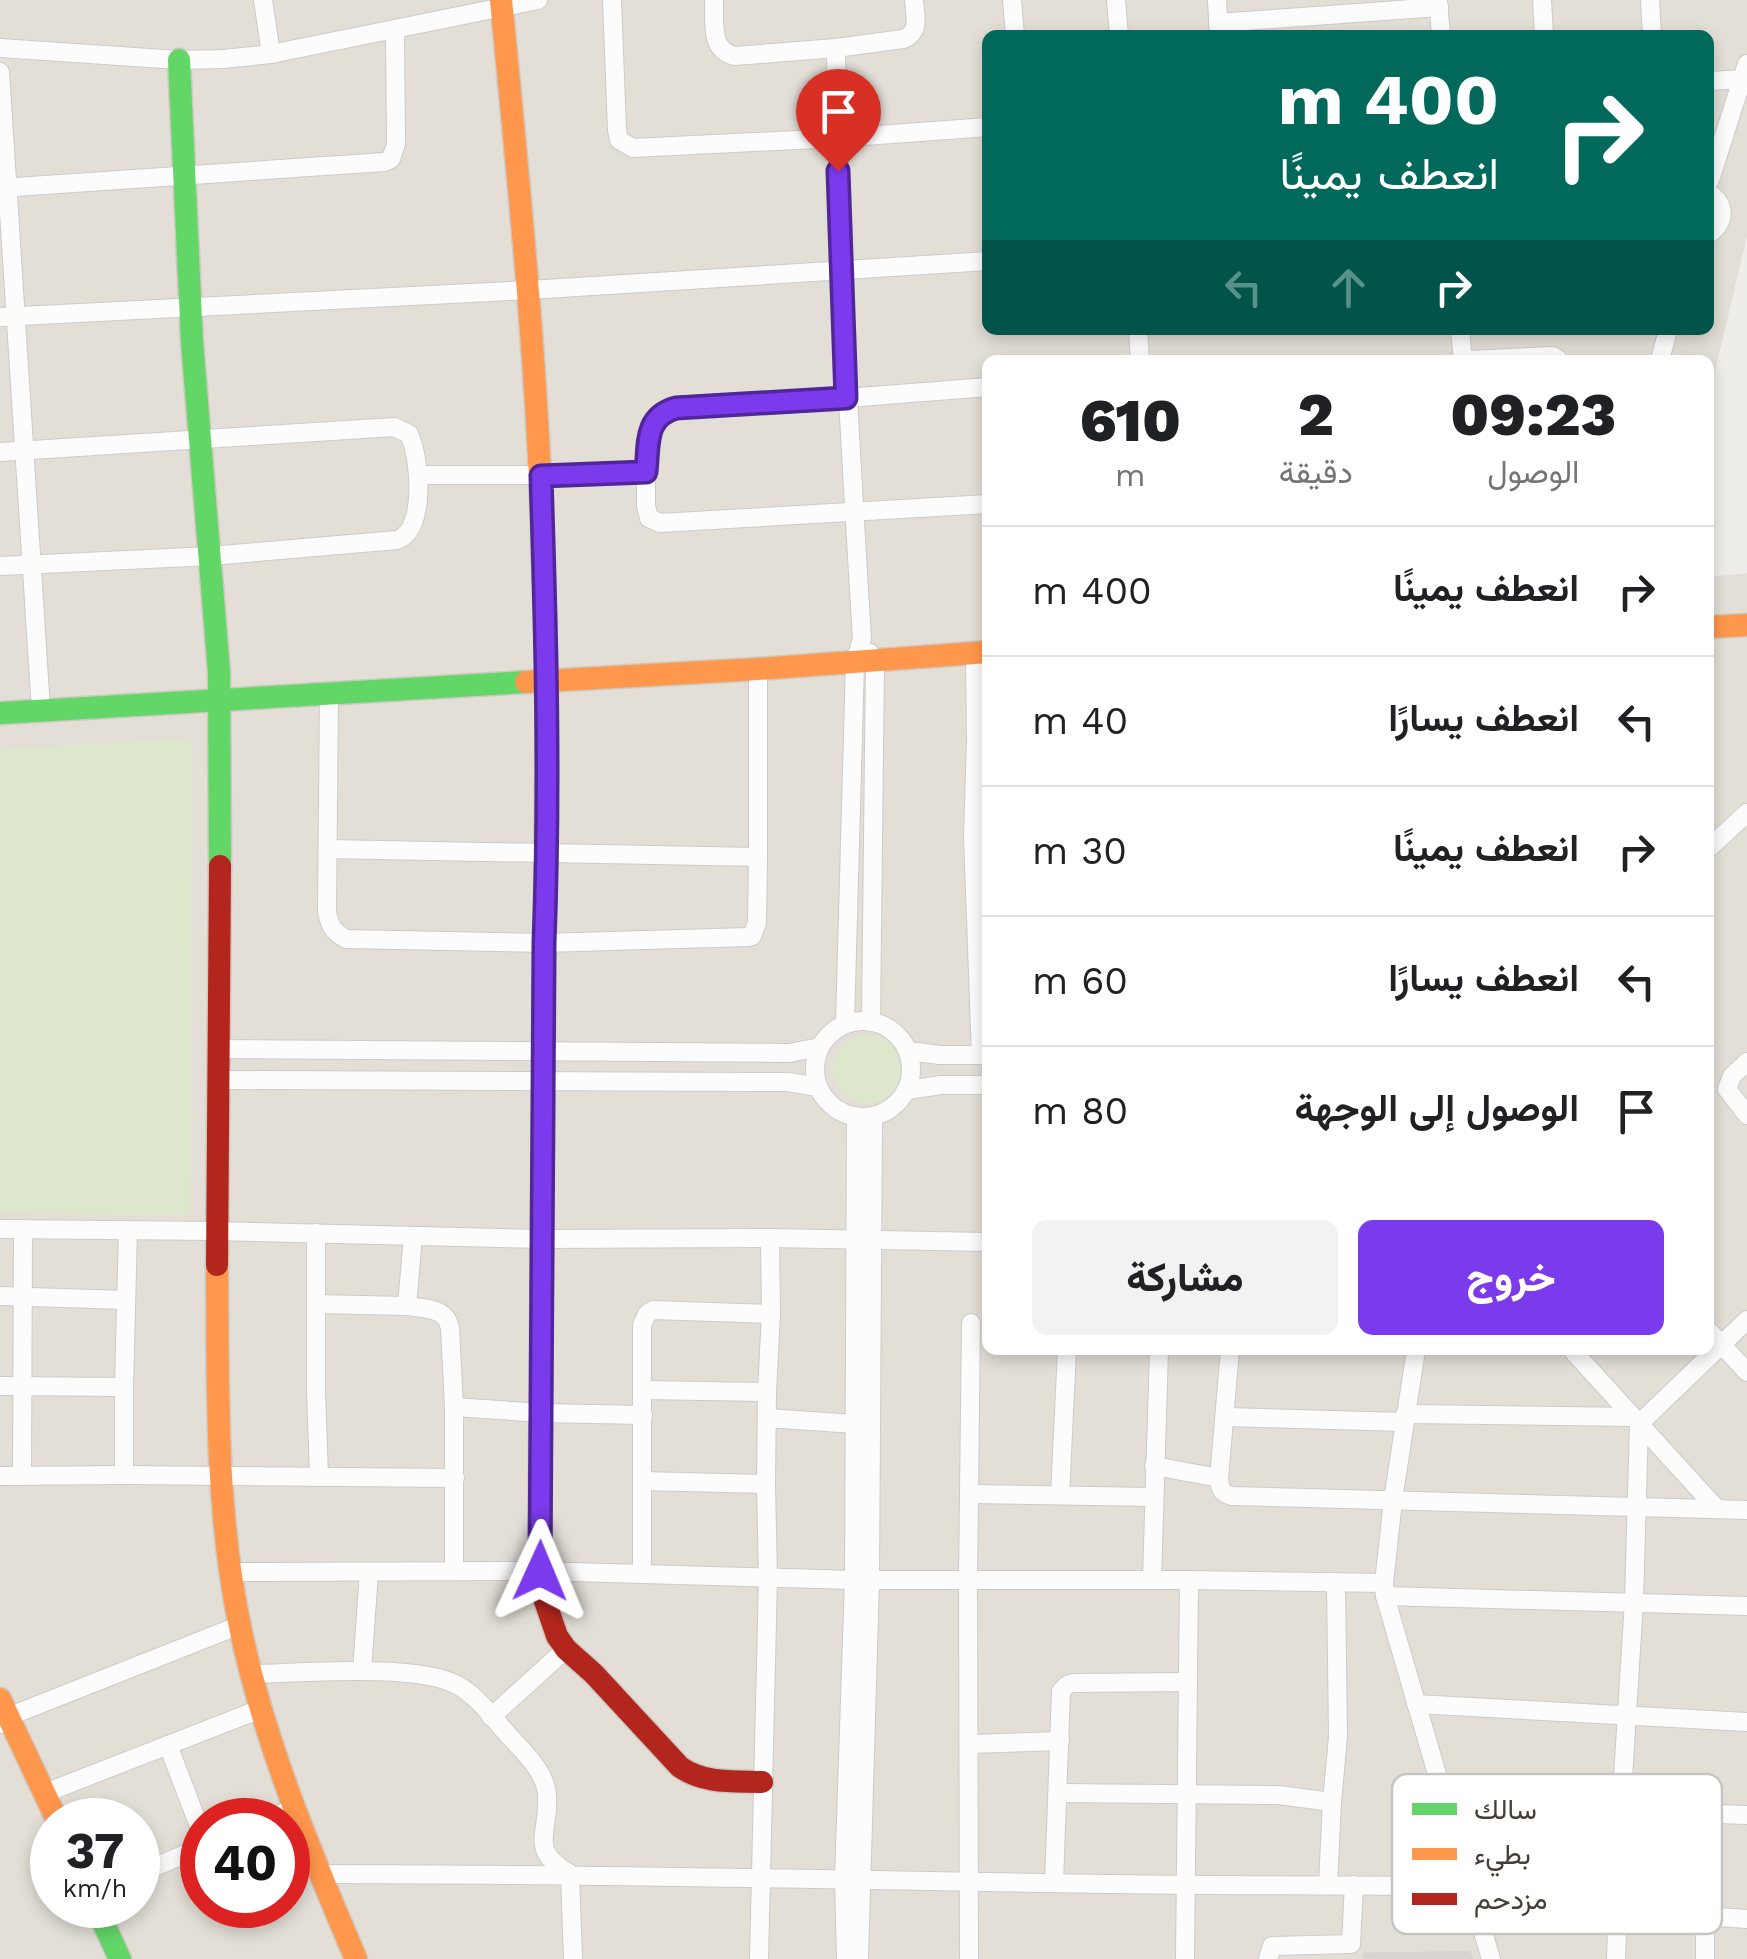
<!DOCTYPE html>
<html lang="ar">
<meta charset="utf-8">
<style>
body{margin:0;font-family:"Work Sans",Vazirmatn,sans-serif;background:#f2f2f2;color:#202124;direction:rtl;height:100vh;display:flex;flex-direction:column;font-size:38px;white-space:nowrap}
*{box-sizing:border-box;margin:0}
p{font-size:32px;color:#757577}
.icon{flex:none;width:55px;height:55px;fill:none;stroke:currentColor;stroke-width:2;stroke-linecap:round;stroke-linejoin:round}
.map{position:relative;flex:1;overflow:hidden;direction:ltr}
.details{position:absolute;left:982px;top:355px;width:732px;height:1000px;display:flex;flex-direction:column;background:#fff;border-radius:15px;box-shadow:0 5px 15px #0003;direction:rtl}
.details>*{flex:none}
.hud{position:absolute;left:982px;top:30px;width:732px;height:305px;border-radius:15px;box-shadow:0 5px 15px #0003;direction:rtl;background:#00695c;color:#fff;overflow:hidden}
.speed{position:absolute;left:30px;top:1798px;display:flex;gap:20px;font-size:50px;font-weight:700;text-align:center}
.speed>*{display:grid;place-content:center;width:130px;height:130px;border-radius:50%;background:#fff;box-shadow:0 5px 15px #0003;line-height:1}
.speed small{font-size:25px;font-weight:400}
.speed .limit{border:15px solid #d22;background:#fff;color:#111}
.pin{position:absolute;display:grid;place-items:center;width:85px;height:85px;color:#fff;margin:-102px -42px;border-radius:50% 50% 50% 0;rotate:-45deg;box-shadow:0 0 10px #0007}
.pin .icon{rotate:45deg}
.me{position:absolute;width:110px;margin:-55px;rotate:1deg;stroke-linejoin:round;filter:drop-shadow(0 0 8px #0008)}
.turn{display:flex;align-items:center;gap:35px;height:210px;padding:0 50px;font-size:45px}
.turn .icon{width:130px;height:130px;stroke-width:2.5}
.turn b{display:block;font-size:70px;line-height:85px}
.lanes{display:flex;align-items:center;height:95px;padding:0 50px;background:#0003;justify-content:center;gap:50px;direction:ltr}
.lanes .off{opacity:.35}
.eta{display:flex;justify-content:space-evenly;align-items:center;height:170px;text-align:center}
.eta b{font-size:60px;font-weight:800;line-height:70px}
.button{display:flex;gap:20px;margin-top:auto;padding:20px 50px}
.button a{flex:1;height:115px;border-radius:15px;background:#7c3aed;color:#fff;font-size:40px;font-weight:800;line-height:115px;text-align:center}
.button a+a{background:#f2f2f2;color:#202124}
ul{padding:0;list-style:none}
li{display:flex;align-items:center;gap:30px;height:130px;padding:0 50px;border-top:2px solid #e0e0e0}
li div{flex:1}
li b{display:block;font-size:38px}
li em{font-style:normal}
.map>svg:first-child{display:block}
</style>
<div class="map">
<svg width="1747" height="1959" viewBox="0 0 1747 1959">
<rect width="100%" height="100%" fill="#efedea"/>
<path fill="#e3dfd7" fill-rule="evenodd" d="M0,0H1747V236L1710,393V360H988V1350H1710V577L1747,573V1959H0ZM988,35H1710V330H988ZM52,1820H138V1905H52ZM202,1820H288V1905H202Z"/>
<g fill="#dde7cc">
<polygon points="192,738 190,1215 0,1213 0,750"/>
<circle cx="867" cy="1069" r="34"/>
</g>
<polygon fill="#d7d4d1" stroke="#d7d4d0" stroke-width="2.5" points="1469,1952 1472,1959 1364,1959 1364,1954"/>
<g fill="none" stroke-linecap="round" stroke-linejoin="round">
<defs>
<g id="street">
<polyline points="263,0 271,54"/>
<polyline points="612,0 617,130 619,140 633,148 837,138 988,127"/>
<path d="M714,0C715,22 709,50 735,56L836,48L903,39C921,33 915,16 914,0"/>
<polyline points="1012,0 1015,35"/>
<polyline points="1116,0 1119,35"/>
<polyline points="1217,0 1219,35"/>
<polyline points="1438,0 1441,35"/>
<polyline points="1542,0 1544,35"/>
<polyline points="1650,0 1652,35"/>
<polyline points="1218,23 1439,7"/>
<polyline points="0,48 179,60 224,59 271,54 538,0"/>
<path d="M836,48C838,245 850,442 862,639L855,662L845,1024"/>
<polyline points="0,72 41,710"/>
<polyline points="1710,81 1743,79"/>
<polyline points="1710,180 1747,64"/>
<polyline points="0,188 384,162 391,159 396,144 395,30"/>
<path d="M1710,194C1726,205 1725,222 1710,233"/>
<polyline points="0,317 529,290 988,261"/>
<polyline points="1138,330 1140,360"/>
<polyline points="1460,330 1463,360"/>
<polyline points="1469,360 1553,356 1559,360"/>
<polyline points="1660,360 1668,330"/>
<path d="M0,452L394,427L409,434C420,457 427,530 397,540L211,556L0,566"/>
<path d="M646,472C649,444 644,417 676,407L847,398L988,387"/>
<polyline points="418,475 541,475 646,472 646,506 649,518 660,523 988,504"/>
<polyline points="870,653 875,661 871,1021"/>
<polyline points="975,653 976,741 973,837 981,1055"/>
<path d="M329,693L327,912C330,927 334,932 346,939L543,943L748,937L752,936L757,923L758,857"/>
<polyline points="1710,847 1747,813"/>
<polyline points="328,849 758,857 758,669"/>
<circle cx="863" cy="1069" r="48"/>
<polyline points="219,1049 789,1053 820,1047"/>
<polyline points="908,1051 940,1055 988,1055"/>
<polyline points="1747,1062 1732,1076 1727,1089 1747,1115"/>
<polyline points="219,1080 788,1082 818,1087"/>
<polyline points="907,1090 941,1085 988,1085"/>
<polyline points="0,1229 216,1231 542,1239 770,1238 988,1242"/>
<polyline points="316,1233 316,1391 319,1476"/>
<path d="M413,1236L407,1306C425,1309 446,1307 450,1328L454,1407V1571"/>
<polyline points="0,1296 126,1300"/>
<polyline points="316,1304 407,1306"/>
<polyline points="1710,1332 1747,1372"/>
<path d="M1230,1350L1219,1478C1220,1489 1221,1493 1232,1496L1747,1510"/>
<polyline points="1416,1350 1393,1500 1384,1583 1385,1596 1491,1959"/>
<polyline points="1572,1350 1717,1509"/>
<polyline points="0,1386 124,1387"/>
<polyline points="642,1390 767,1392"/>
<polyline points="454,1407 542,1413 643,1415"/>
<polyline points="1405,1414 1632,1417"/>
<polyline points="1226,1417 1404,1422"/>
<polyline points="767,1418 855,1424"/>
<polyline points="1154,1466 1219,1478"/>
<polyline points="124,1475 124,1387 128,1230"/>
<polyline points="0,1476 124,1475 455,1478"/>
<polyline points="22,1476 23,1229"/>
<polyline points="642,1481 766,1484"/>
<polyline points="969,1494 1153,1497"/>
<polyline points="1060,1495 1067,1350"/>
<polyline points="231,1572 539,1571 854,1580 1189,1580 1384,1583"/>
<polyline points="642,1573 642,1325 647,1314 653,1310 771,1314"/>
<polyline points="1152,1580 1159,1350"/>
<polyline points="1385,1596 1747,1606"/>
<polyline points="362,1671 369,1572"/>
<path d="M253,1674C301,1673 417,1663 457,1685C478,1696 495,1721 511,1738C525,1753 546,1773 547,1795C550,1834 527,1849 570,1874L573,1959"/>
<polyline points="1416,1704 1747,1722"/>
<polyline points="491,1717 566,1649"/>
<polyline points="1,1724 10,1716 240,1625"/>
<polyline points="969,1744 1060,1741"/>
<polyline points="168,1745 202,1834"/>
<polyline points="45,1793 263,1708"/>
<polyline points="1059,1793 1278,1795 1332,1802 1338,1737 1336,1582"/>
<polyline points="1444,1804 1747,1815"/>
<polyline points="266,1820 294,1808"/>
<polyline points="138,1874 202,1847"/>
<path d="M319,1874C564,1874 808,1879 1052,1883C1191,1886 1330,1885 1468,1886"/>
<polyline points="1054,1883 1061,1691 1067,1685 1073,1683 1188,1682"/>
<polyline points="1328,1885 1332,1802"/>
<polyline points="1473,1900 1747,1919"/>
<polyline points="759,1959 768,1577 766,1484 767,1392 771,1314 770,1238"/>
<polyline points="846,1959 844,1879 854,1580 856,1117"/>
<polyline points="859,1959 870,1580 873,1116"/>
<polyline points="969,1959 968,1581 971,1323"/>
<polyline points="1185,1959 1189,1580"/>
<polyline points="1268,1959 1272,1946 1351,1944 1354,1885"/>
<polyline points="1616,1959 1621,1809 1634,1601 1639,1424 1747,1320"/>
<polyline points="1705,1959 1705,1916"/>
</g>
<g id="fast">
<polyline points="179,60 192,342 219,672 220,866"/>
<polyline points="0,713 526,682"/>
<polyline points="541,1360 547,681 543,557"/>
<polyline points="95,1905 120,1959"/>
</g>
<g id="slow">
<path d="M501,0C519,186 538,371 543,557"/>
<polyline points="1710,627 1747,625"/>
<polyline points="526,682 758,669 988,652"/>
<path d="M217,1265C218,1385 215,1504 239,1622C263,1739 309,1849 356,1959"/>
<polyline points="0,1699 57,1820"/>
</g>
<g id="jam">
<polyline points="217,1265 220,866"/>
<path d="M541,1360L539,1571L545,1601L557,1636L566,1649L594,1674L680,1767C705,1784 734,1781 762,1782"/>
</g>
</defs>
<use href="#street" stroke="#cdcbc7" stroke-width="20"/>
<use href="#fast" stroke="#cdc9c1" stroke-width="25"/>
<use href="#slow" stroke="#cdc9c1" stroke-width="25"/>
<use href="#jam" stroke="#cdc9c1" stroke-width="25"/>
<use href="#street" stroke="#fdfcfc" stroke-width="18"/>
<use href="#fast" stroke="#63d668" stroke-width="22"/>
<use href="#slow" stroke="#ff974d" stroke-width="22"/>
<use href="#jam" stroke="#b3261e" stroke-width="22"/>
</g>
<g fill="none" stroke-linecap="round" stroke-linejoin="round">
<defs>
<path id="route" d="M540,1571L544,943C550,787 546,631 541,476L646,472C649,444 644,417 676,408L846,398L838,171"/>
</defs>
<use href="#route" stroke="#51269a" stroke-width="25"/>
<use href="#route" stroke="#7c3aed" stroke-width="18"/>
</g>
<rect x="1392" y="1774" width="330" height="160" rx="15" fill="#fff" stroke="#c7c5c3" stroke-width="2.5"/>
<rect x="1412" y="1803" width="45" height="12" fill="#63d668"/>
<rect x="1412" y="1848" width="45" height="12" fill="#ff974d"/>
<rect x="1412" y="1893" width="45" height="12" fill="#b3261e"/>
<g font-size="28" fill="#443e36">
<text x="1474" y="1819">سالك</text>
<text x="1474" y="1864">بطيء</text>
<text x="1474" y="1909">مزدحم</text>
</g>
</svg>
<div class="speed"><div>37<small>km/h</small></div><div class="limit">40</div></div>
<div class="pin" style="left:838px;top:171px;background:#d93025"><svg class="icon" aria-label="arrive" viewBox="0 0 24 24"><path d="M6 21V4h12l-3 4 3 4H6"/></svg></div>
<svg class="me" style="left:540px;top:1571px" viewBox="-20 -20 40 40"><path d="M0-17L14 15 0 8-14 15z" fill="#7c3aed" stroke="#fff" stroke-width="4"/></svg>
<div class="hud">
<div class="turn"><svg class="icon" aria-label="right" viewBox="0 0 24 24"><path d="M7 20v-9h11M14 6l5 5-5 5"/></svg><div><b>400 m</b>انعطف يمينًا</div></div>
<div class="lanes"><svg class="icon off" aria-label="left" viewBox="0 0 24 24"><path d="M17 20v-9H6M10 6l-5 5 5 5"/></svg><svg class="icon off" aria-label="ahead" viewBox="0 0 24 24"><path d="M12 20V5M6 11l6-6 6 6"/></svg><svg class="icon" aria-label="right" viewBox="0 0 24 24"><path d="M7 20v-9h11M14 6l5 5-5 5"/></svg></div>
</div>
<section class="details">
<div class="eta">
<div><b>09:23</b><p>الوصول</p></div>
<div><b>2</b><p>دقيقة</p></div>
<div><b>610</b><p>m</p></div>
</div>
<ul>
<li><svg class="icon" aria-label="right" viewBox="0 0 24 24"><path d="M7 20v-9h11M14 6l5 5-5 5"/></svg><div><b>انعطف يمينًا</b></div><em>400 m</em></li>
<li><svg class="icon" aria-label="left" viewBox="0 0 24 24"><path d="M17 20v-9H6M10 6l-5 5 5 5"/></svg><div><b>انعطف يسارًا</b></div><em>40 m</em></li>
<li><svg class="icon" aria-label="right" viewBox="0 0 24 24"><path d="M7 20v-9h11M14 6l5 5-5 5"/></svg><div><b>انعطف يمينًا</b></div><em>30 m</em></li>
<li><svg class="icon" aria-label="left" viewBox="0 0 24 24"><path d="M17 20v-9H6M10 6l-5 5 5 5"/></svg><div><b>انعطف يسارًا</b></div><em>60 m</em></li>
<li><svg class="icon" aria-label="arrive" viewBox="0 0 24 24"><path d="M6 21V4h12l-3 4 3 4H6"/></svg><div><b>الوصول إلى الوجهة</b></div><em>80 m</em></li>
</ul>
<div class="button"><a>خروج</a><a>مشاركة</a></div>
</section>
</div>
